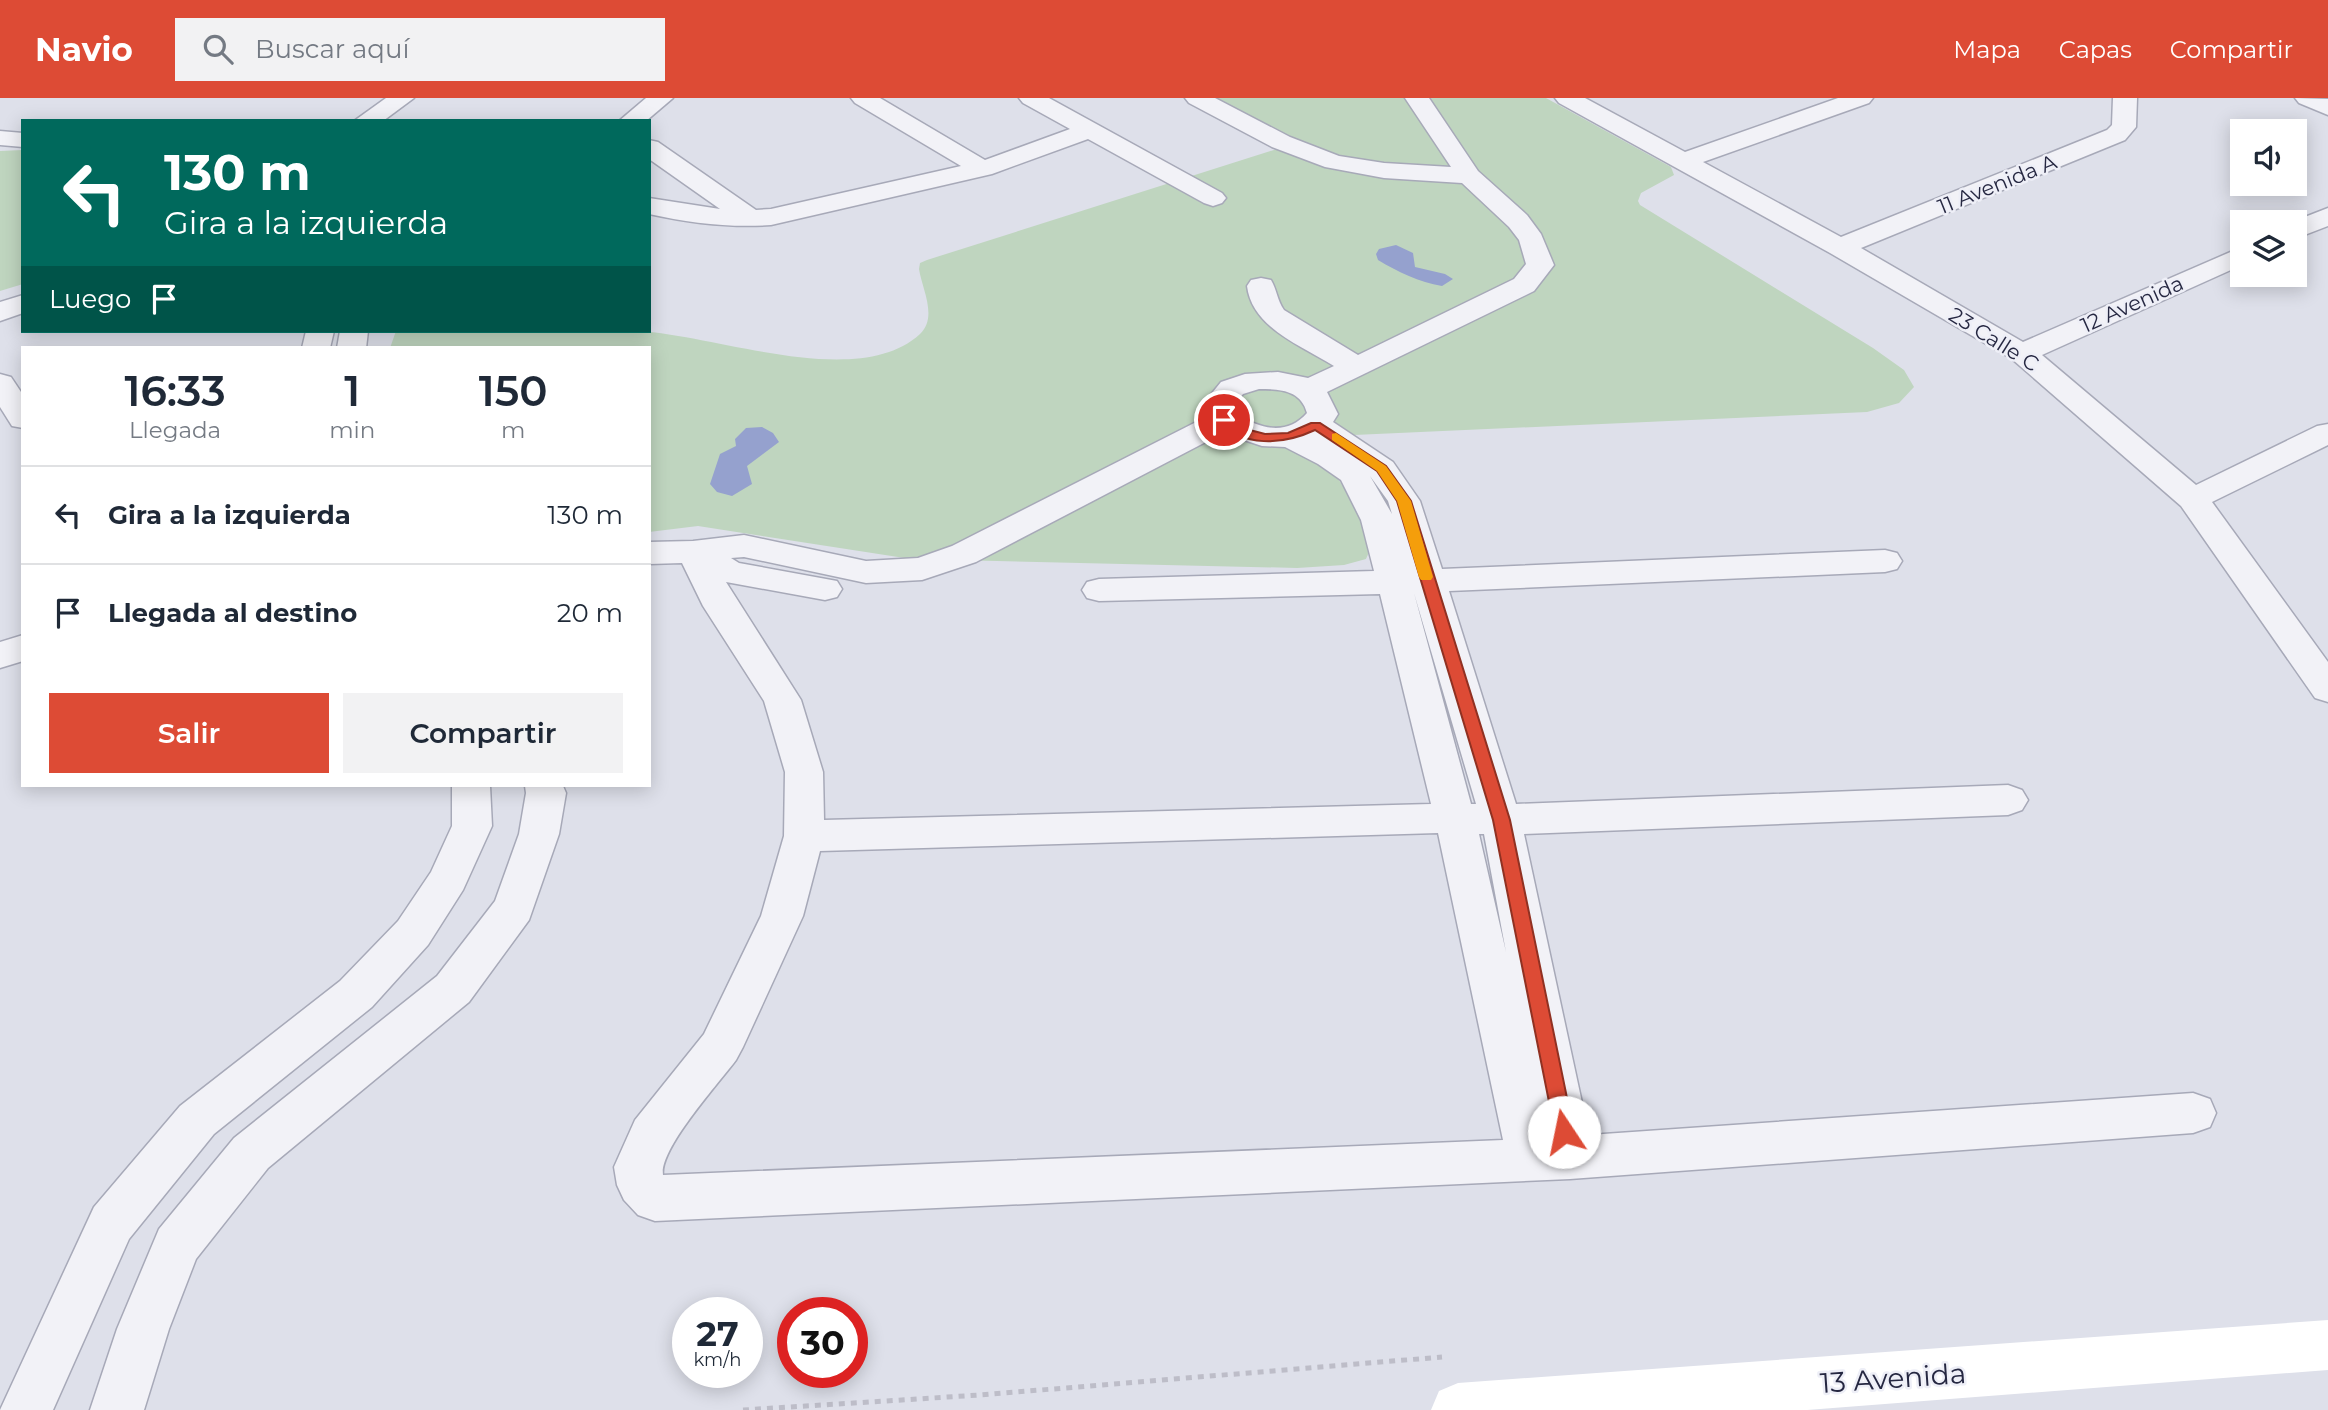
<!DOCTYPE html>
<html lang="es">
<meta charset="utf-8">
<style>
body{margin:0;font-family:Montserrat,sans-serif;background:#f2f2f3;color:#1f2937;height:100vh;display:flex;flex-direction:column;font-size:26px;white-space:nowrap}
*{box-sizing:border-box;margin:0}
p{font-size:23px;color:#747a83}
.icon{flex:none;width:38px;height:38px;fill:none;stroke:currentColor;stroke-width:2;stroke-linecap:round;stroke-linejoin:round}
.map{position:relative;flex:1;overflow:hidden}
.side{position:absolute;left:21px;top:248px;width:630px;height:441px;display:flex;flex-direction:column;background:#fff;border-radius:0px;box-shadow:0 4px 18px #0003}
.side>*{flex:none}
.guide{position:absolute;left:21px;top:21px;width:630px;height:214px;border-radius:0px;box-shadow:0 4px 18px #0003;background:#00695c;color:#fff;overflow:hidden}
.controls{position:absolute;left:2230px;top:21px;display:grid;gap:14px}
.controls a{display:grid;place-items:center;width:77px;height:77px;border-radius:0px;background:#fff;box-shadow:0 4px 18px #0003;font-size:35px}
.speed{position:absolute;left:672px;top:1199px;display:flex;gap:14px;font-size:35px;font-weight:700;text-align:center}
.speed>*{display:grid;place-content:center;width:91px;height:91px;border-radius:50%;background:#fff;box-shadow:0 4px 18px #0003;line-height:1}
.speed small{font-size:18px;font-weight:400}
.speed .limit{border:10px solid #d22;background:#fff;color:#111}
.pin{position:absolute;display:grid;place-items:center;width:60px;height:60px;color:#fff;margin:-30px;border:4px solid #fff;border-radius:50%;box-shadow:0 2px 7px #0007}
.me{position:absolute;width:77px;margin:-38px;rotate:349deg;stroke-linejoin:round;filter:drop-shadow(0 0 5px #0008)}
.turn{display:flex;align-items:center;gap:24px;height:147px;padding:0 28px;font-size:32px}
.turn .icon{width:91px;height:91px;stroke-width:2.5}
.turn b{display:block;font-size:49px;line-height:60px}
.then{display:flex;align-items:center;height:66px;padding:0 28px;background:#0003;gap:14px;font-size:26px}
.eta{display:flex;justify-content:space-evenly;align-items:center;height:119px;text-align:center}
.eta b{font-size:42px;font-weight:600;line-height:49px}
.action{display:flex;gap:14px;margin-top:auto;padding:14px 28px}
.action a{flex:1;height:80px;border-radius:0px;background:#dd4b35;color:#fff;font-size:28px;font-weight:600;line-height:80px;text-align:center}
.action a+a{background:#f2f2f3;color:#1f2937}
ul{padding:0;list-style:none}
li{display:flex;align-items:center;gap:21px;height:98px;padding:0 28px;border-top:2px solid #e0e1e3}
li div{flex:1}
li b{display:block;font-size:26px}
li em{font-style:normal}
header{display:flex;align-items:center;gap:42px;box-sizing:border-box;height:98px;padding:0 35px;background:#dd4b35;color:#fff}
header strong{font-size:33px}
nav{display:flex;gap:38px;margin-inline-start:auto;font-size:24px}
.search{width:490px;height:63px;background:#f2f2f3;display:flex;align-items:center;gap:18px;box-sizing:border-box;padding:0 24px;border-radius:0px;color:#747a83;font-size:26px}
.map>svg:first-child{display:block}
</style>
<header>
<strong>Navio</strong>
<div class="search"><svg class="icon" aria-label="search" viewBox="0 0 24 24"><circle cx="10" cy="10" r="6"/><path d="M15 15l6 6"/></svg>Buscar aquí</div>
<nav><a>Mapa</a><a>Capas</a><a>Compartir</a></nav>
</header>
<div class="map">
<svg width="2328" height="1312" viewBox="0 0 2328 1312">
<rect width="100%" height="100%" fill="#dee0ea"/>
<g fill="#bfd5bf">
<path d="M1196,0H1546L1671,69L1674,77L1641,95L1638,103L1640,107L1873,250L1904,272L1914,289L1899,305L1867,314L1354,337L1330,341C1332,352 1332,368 1337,378C1349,402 1381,433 1366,461L1344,467L1297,470L911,461L698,428L649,434V250H390L396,233C475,233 555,231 635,233C712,235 857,294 920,236C938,219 922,191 919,171L920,165L927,162L1277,51Z"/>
<polygon points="23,52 23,186 0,193 0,53"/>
</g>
<g fill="#95a1ce">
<path d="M1396,147L1413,155L1415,169L1445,176L1453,181L1442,188C1419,184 1398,174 1378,162L1376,156L1379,151Z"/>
<polygon points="762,329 773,335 779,344 747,368 752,386 732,398 717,394 710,386 720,356 736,348 735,341 746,330"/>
</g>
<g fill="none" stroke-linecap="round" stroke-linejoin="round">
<defs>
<g id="street">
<polygon points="386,0 414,0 383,23 354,23"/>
<polygon points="646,0 673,0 646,23 619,23"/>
<path d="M851,0H880L985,62L1070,31L1023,5L1019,0H1049L1222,95L1226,100L1222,105L1213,108L1204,105L1088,41L992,76L771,127C730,130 690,125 649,116V100L720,111L649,61V42L658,44L756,112L771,111L961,68L855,5Z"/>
<path d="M1185,0H1215L1290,39L1339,58L1384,65L1451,69L1405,0H1429L1478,73L1527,117L1541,136L1554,167L1534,193L1327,294L1338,316L1333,324L1393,364L1420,403L1442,471L1885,452L1897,455L1902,463L1897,471L1885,474L1449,493L1516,706L2008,687L2022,692L2028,702L2022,712L2008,717L1524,736L1589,1037L2193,995L2210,1001L2216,1015L2210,1029L2193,1035L1570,1081L655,1123L638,1117L624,1102L617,1087L614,1069L635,1022L704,936L761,818L784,738L785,674L764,603L703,508L682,465L649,466V444L693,443L744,437L866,463L918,460L952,448L1208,318L1204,305L1221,284L1245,276L1278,274L1308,280L1334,268C1302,248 1252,230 1247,188L1251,182L1261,180L1271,182C1277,192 1277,202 1284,212L1358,257L1514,181L1526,166L1519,142L1509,129L1462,85L1384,80L1325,69L1272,49L1189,5ZM1259,291C1280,291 1301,292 1307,315C1287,338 1261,331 1238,317L1235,306L1243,296ZM1223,335L1262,348L1285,349L1318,366L1341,382L1361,422L1374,473L1099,481L1087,484L1082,492L1087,500L1099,503L1380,496L1431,706L824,722L823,674L801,602L726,484L825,502L837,499L842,491L837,483L739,465L731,460L744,459L866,485L922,482L976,464ZM1370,378L1388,403L1392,416ZM1414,495L1476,706H1471ZM1438,735L1503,1042L663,1077C659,1051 719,985 736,962L743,949L803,818L820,753ZM1479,736H1484L1506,854Z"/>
<polygon points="1555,0 1585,0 1685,54 1838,0 1873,0 1869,5 1703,64 1841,139 2107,32 2112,27 2113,0 2137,0 2136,29 2125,42 1861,150 2023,244 2242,149 2242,167 2042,257 2196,387 2317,328 2328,326 2328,347 2212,404 2328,564 2328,604 2315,600 2181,408 2012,261 1830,155 1559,5"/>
<polygon points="2295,0 2328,1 2328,17 2299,5"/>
<polygon points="0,33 23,35 23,49 0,47"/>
<polygon points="2328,110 2328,128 2294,141 2294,124 2292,124"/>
<polygon points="23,197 23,215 0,223 0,204"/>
<polygon points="306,233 334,233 330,250 302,250"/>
<polygon points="340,233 368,233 366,250 337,250"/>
<polygon points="0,276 11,279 23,297 23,330 12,328 0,309"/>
<polygon points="23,537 23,563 0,570 0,544"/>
<polygon points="452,688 490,688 492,728 463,792 428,847 372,909 214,1036 129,1141 53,1312 0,1312 94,1109 180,1008 340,883 398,823 431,774 452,728"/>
<polygon points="525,688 563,688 566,695 559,736 529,822 469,904 268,1070 196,1161 169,1231 144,1312 90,1312 117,1231 159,1131 234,1040 437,878 495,803 519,736 526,695"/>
</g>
</defs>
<use href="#street" stroke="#a7a9b8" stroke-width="3"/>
<polyline stroke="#bdbdc8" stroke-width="5" stroke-dasharray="6 6" stroke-linecap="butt" points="743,1312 980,1297 1442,1259"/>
<use href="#street" fill="#f2f2f7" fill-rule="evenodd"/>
<polygon fill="#fff" fill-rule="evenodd" points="2328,1222 2328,1272 1807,1312 1431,1312 1439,1293 1458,1285"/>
</g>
<path fill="#dd4b35" stroke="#903122" stroke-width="2" d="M1224,318L1246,331L1265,336L1288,335L1311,325H1320L1386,368L1411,403L1510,722L1574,1034L1571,1040L1564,1042L1558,1040L1555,1034L1493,722L1397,403L1377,373L1315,332C1283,347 1243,350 1217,322Z"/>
<polygon fill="#f59e0b" points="1336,335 1386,368 1411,403 1433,479 1431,482 1421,482 1419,479 1397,403 1377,373 1332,342 1332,336"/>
<g text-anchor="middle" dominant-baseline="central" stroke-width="5" stroke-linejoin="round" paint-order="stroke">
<g font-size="21" fill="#262842" stroke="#eeeff7">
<text transform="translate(1997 86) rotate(-22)">11 Avenida A</text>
<text transform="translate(2132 206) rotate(-24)">12 Avenida</text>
<text transform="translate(1994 241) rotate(32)">23 Calle C</text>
</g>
<g font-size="28" fill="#262842" stroke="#eeeff7">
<text transform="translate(1893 1280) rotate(-4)">13 Avenida</text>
</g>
</g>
</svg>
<div class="controls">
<a><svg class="icon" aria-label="sound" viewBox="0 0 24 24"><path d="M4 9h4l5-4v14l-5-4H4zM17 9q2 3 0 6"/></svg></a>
<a><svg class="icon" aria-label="layers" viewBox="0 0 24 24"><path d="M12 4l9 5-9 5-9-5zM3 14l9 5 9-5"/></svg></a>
</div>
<div class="speed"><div>27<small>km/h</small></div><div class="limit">30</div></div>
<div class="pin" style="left:1224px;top:322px;background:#d93025"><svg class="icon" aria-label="arrive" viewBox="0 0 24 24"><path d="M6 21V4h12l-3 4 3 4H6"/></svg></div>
<svg class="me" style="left:1564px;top:1034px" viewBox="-20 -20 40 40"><circle r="19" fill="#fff"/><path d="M0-13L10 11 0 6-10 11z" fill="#dd4b35"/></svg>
<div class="guide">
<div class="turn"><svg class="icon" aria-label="left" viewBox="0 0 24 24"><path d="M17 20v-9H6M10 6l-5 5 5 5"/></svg><div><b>130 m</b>Gira a la izquierda</div></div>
<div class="then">Luego<svg class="icon" aria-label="arrive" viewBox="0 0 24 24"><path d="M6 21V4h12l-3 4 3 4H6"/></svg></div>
</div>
<section class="side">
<div class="eta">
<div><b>16:33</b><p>Llegada</p></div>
<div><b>1</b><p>min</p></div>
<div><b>150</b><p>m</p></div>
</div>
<ul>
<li><svg class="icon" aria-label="left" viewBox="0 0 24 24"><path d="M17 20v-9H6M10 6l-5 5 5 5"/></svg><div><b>Gira a la izquierda</b></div><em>130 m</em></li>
<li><svg class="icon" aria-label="arrive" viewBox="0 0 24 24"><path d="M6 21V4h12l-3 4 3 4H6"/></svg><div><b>Llegada al destino</b></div><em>20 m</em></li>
</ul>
<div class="action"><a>Salir</a><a>Compartir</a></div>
</section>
</div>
